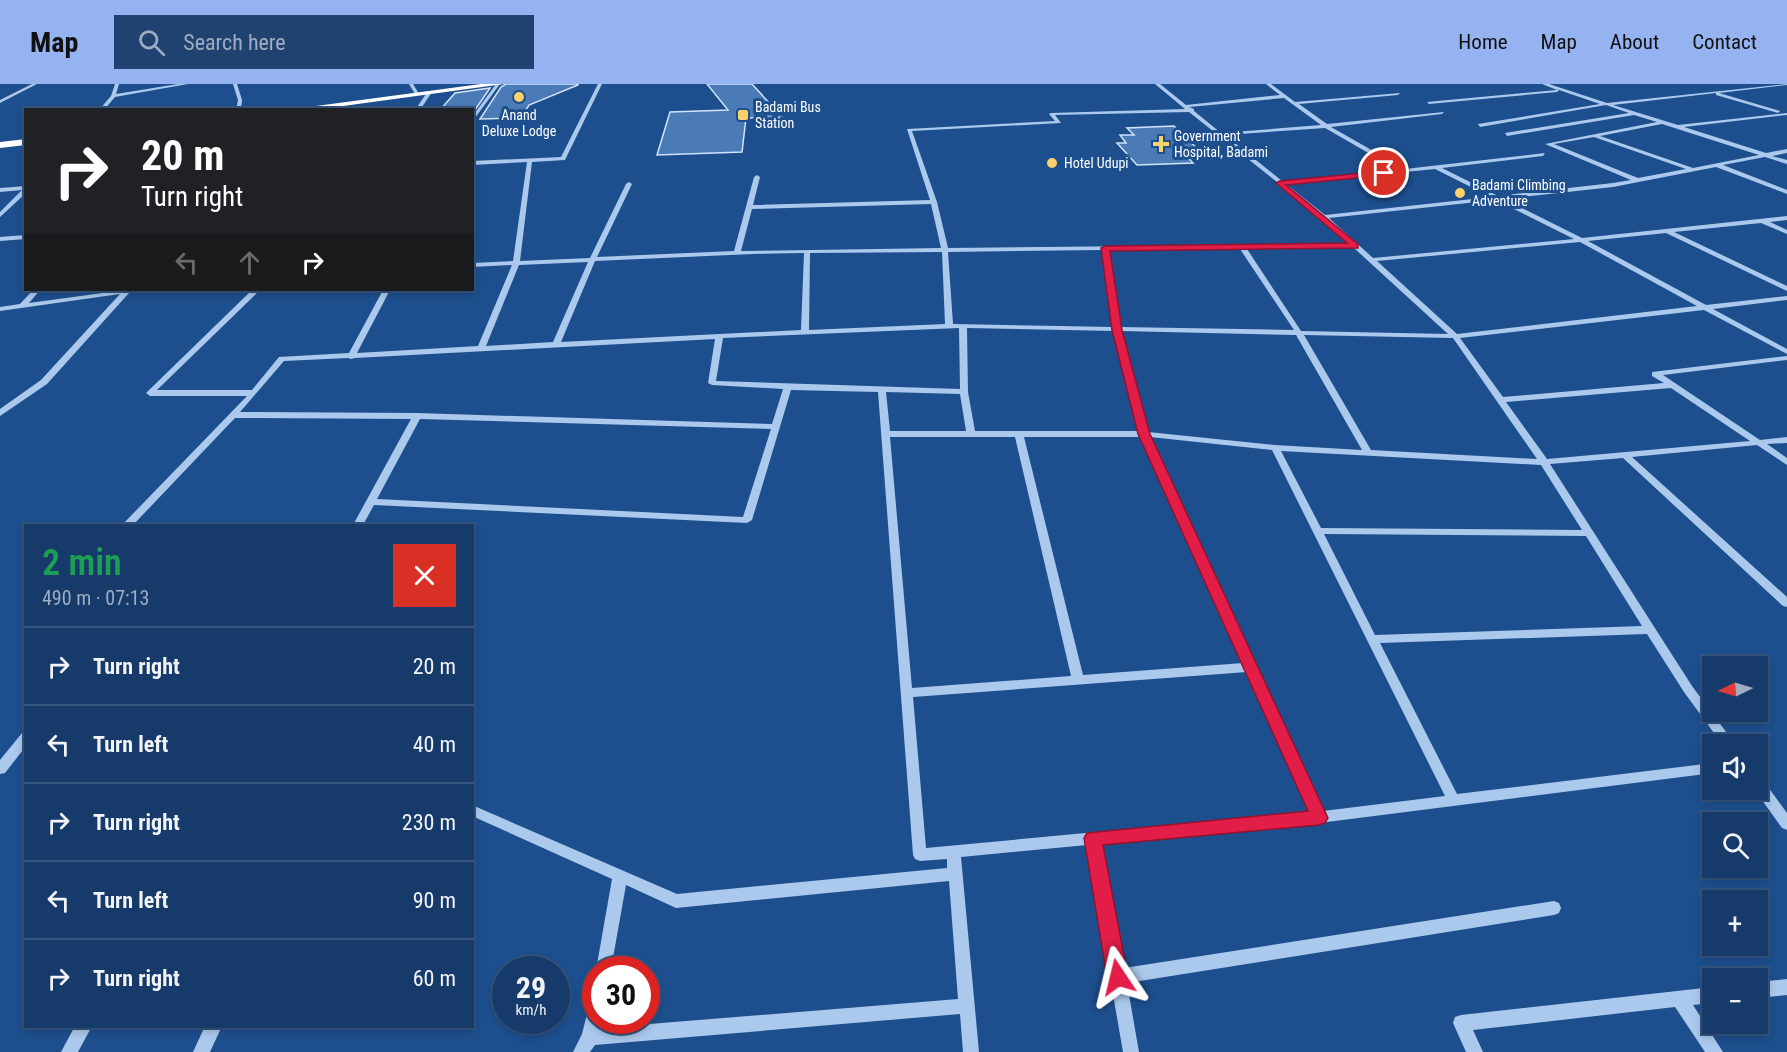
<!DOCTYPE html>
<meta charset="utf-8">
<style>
body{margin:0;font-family:"Roboto Condensed",sans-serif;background:#1f4270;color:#f1f3f6;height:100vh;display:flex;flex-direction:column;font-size:22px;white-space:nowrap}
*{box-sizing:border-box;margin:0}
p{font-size:20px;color:#9eadc1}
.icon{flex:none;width:33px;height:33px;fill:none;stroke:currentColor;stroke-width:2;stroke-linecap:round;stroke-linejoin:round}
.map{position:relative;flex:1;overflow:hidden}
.details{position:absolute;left:24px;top:440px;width:450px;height:504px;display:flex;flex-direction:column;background:#163b6a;border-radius:0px;box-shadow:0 3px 9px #0003,0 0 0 2px #35557e}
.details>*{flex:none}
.guide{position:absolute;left:24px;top:24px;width:450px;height:183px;border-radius:0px;box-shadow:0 3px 9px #0003,0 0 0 2px #35557e;background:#202124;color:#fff;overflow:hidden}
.needle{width:39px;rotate:265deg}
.tools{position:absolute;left:1702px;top:572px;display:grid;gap:12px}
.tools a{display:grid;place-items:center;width:66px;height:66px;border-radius:0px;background:#163b6a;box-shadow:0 3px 9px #0003,0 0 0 2px #35557e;font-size:30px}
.speed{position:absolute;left:492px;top:872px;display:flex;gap:12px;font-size:30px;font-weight:700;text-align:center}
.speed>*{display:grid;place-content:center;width:78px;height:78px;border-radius:50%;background:#163b6a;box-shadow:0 3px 9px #0003,0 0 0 2px #35557e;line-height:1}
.speed small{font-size:15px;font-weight:400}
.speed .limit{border:9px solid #d22;background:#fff;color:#111}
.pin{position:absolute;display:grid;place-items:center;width:51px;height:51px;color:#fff;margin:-26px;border:3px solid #fff;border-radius:50%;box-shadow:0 2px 6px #0007}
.me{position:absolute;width:66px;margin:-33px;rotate:350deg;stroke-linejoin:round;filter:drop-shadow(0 0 4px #0008)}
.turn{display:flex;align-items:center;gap:21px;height:126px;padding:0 18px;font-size:27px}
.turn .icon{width:78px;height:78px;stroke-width:2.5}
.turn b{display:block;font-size:42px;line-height:51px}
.lanes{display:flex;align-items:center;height:57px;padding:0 18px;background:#0003;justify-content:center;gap:30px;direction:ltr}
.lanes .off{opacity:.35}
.round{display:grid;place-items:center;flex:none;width:63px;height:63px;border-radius:0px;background:#1f4270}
.head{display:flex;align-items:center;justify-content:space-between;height:102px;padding:0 18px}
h1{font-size:36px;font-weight:600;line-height:45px;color:#1e9e55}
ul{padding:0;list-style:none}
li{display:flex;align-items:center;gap:18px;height:78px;padding:0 18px;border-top:2px solid #35557e}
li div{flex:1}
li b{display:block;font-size:22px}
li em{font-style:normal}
header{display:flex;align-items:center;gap:36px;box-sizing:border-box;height:84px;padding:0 30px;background:#95b2f1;color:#111}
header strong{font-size:28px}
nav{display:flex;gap:33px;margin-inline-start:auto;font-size:21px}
.search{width:420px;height:54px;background:#1f4270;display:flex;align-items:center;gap:15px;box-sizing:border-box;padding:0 21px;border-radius:0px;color:#9eadc1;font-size:22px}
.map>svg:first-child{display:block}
</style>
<header>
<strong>Map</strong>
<div class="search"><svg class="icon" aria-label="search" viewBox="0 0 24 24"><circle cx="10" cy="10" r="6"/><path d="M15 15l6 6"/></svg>Search here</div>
<nav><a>Home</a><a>Map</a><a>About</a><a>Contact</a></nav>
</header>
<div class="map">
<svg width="1787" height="968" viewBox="0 0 1787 968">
<rect width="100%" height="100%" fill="#1d4f8e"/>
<g fill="#4a7bb7" stroke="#d0e3f9" stroke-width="1.5">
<polygon points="506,0 578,0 578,1 529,21 521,34 480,35 501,3"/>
<polygon points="707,0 752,0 782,33 746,34 742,68 657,71 670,28 728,26"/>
<polygon points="490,4 475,26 440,26 455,9"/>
<polygon points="1174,42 1207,74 1189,75 1193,79 1137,81 1117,59 1126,59 1120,51 1134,51 1127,44"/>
</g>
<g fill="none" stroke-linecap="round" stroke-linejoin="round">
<g fill="#abc9ed" fill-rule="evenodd">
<polygon points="32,0 37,0 0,19 0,16"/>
<polygon points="115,0 119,0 116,10 178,0 188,0 115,13 104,26 99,26 111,12"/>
<polygon points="233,0 237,0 242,16 241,26 236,26 238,16"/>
<polygon points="409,0 413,0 419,10 415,10"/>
<polygon points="496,0 500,0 472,38 472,33"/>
<path d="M598,0H602L565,76L532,78L520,177L590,174L626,100L629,98L632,100L597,173L734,167L754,93L757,91L760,93L753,121L930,116L907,45L1055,37L1049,30L1051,29L1185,25L1155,0H1160L1186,21L1280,11L1266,0H1271L1295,18L1400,9L1398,11L1299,20L1327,40L1444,28L1442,30L1331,43L1405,85L1545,69L1543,72L1442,84L1498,112L1613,99L1631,96L1545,60L1657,38L1634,31L1507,52L1505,49L1629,29L1606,21L1480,43L1478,40L1600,20L1559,6L1557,8L1429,20L1427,18L1557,6L1542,0H1549L1607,19L1787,0V1L1719,9L1780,27L1778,29L1716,11V9L1613,21L1678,41L1787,29V31L1684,43L1766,69L1787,65V69L1772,72L1787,76V80L1765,73L1723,81L1787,106V110L1716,83L1613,103L1504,115L1582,154L1787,132V136L1770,138L1787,146V150L1761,139L1674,148L1787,202V207L1666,149L1588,157L1706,221L1787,212V216L1713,225L1787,265V270L1704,226L1460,254L1503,313L1664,299L1652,292V288L1787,272V276L1663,291L1760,356L1787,353V359L1767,360L1787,374V381L1757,361L1632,373L1787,513V523L1783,522L1623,374L1550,380L1692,602L1735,660H1722L1684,608L1647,550L1380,559L1457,710L1713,679V689L1319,739L1101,760L1124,884L1554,817L1559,819L1561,824L1559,829L1554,831L1127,899L1139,968H1123L1087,761L961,773L979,968H963L960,930L595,961L590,968H573L582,950L590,918L596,916V936H602L600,944L958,915L949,797L676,824L626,801L611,885L596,886L612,795L472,732V721L677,810L947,784V775L920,777L915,775L913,771L878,308L791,306L752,436L747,439L374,421L363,441H353L411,335L235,334L133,441H122L247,312H150L146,309L252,206H260L157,306H252L279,273L349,269L383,206H390L357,269L478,262L512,181L472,183V179L513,177L527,78L472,81V77L561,73ZM1284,14L1321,41L1221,49L1194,27V25L1189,23ZM1189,28L1277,98V100L1280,101L1322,134L1350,160L948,164L937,118L912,47L1061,39L1055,31ZM1662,40L1759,71L1693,84L1600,52ZM1325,44L1398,86L1282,97L1225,51ZM1594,53L1686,85L1638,94L1554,60ZM1435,85L1491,113L1325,131L1286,100ZM1496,116L1574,155L1373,174L1329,134ZM931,120L941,164L741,167L752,125ZM1580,158L1697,222L1457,250L1377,177ZM1354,164L1448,250L1301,247L1247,165ZM1240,165L1294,246L1120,243L1109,166ZM1102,166L1113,243L953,240L948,168ZM942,168L945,240L809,246L810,169ZM804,169L801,246L561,258L595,177L753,170ZM588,178L553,258L486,262L519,181ZM959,244L960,305L716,297L723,254ZM967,244L1114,247L1139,347H975L968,308ZM1121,247L1296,251L1362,366L1275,361L1148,348ZM1304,251L1453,254L1537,375L1371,366ZM715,255L708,299L712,301L783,305L772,340L417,329L240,328L284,277L348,274L351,275L355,274ZM1671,304L1750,357L1547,375L1506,318ZM886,308L960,310L966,347H890ZM420,335L771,345L743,433L377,415ZM890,353H1015L1071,592L912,604ZM1024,353H1141L1243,579L1083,591ZM1150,353L1272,366L1445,712L1323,727ZM1281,367L1541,381L1582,446L1321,444ZM1324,450L1586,452L1642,542L1375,551ZM1247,588L1310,728L926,764L913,613Z"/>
<polygon points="428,7 432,8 420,26 415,26"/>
<polygon points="26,102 26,109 0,133 0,128 22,106 0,108 0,104"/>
<polygon points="26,151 26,155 0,157 0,153"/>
<polygon points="33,206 40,206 29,219 125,206 141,206 129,209 47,300 0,332 0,325 41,296 120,210 0,227 0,223 20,220"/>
<polygon points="26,647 26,662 5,689 0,690 0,676 22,649"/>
<polygon points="1758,695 1763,696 1787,729 1787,746 1782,744 1754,705 1758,705"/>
<polygon points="1787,895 1787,911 1758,914 1758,898"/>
<polygon points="1713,903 1713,919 1693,921 1723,968 1705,968 1675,923 1473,946 1483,968 1466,968 1453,939 1455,933 1461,931"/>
<polygon points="75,942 92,942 78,968 61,968"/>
<polygon points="205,942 222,942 210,968 193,968"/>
</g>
<g fill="#fff" fill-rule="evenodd">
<polygon points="481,0 504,0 314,26 286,26"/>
<polygon points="26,55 26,61 0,64 0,58"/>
</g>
</g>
<polygon fill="#e11d48" stroke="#92132f" stroke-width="1.5" points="1384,87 1386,91 1286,101 1358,160 1358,164 1110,167 1122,246 1150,350 1328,734 1325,739 1319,741 1103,761 1128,893 1125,900 1118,903 1110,900 1107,893 1084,754 1087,749 1308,727 1138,350 1112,246 1101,164 1105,162 1347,159 1276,99 1280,97"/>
<g fill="#fdd169" stroke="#1d4f8e" stroke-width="2">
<circle cx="519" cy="13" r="6"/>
<rect x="737" y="25" width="12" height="12" rx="3"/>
<path d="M1158 51h6v6h6v6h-6v6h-6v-6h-6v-6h6z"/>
<circle cx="1052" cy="79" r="6"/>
<circle cx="1460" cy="109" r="6"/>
</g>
<g text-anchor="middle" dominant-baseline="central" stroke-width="6" stroke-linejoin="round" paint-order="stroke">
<g font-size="14" fill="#fff" stroke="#1d4f8e" text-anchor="start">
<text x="755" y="23">Badami Bus<tspan x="755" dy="16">Station</tspan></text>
<text x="519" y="31" text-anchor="middle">Anand<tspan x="519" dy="16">Deluxe Lodge</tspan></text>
<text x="1174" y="52">Government<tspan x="1174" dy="16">Hospital, Badami</tspan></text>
<text x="1064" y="79">Hotel Udupi</text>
<text x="1472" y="101">Badami Climbing<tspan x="1472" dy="16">Adventure</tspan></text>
</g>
</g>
</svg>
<div class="tools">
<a><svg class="needle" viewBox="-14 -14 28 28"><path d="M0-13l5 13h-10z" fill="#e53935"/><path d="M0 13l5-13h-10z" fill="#9eadc1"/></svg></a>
<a><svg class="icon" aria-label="sound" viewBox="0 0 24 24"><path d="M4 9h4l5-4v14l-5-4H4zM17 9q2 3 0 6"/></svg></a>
<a><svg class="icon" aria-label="search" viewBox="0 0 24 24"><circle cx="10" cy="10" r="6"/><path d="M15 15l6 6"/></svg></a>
<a>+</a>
<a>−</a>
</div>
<div class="speed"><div>29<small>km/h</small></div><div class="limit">30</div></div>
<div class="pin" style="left:1384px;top:89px;background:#d93025"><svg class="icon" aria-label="arrive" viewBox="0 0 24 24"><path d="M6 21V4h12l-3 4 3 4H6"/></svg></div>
<svg class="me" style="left:1118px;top:893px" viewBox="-20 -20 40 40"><path d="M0-17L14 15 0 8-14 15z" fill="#e11d48" stroke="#fff" stroke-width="4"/></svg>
<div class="guide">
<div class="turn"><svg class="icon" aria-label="right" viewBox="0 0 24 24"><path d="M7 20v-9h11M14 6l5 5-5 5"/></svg><div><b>20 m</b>Turn right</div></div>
<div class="lanes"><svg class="icon off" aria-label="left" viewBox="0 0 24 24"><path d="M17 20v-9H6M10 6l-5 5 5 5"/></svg><svg class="icon off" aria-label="ahead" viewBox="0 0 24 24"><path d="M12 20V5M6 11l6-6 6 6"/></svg><svg class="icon" aria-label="right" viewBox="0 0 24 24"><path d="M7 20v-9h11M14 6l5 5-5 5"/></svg></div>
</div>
<section class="details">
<div class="head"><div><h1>2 min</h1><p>490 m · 07:13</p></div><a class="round" style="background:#d93025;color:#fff"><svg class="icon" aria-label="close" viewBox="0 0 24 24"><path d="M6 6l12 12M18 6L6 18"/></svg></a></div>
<ul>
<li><svg class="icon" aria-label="right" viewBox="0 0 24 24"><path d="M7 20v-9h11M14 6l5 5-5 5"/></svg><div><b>Turn right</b></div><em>20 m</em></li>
<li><svg class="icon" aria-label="left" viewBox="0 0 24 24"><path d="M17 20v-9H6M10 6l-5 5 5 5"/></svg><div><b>Turn left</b></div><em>40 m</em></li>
<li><svg class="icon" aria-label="right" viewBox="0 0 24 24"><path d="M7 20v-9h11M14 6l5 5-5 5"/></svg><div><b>Turn right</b></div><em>230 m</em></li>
<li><svg class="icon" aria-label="left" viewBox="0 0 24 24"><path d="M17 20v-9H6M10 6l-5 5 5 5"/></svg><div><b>Turn left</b></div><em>90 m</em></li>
<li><svg class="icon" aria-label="right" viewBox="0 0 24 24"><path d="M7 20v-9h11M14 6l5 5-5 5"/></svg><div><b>Turn right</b></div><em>60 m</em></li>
</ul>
</section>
</div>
